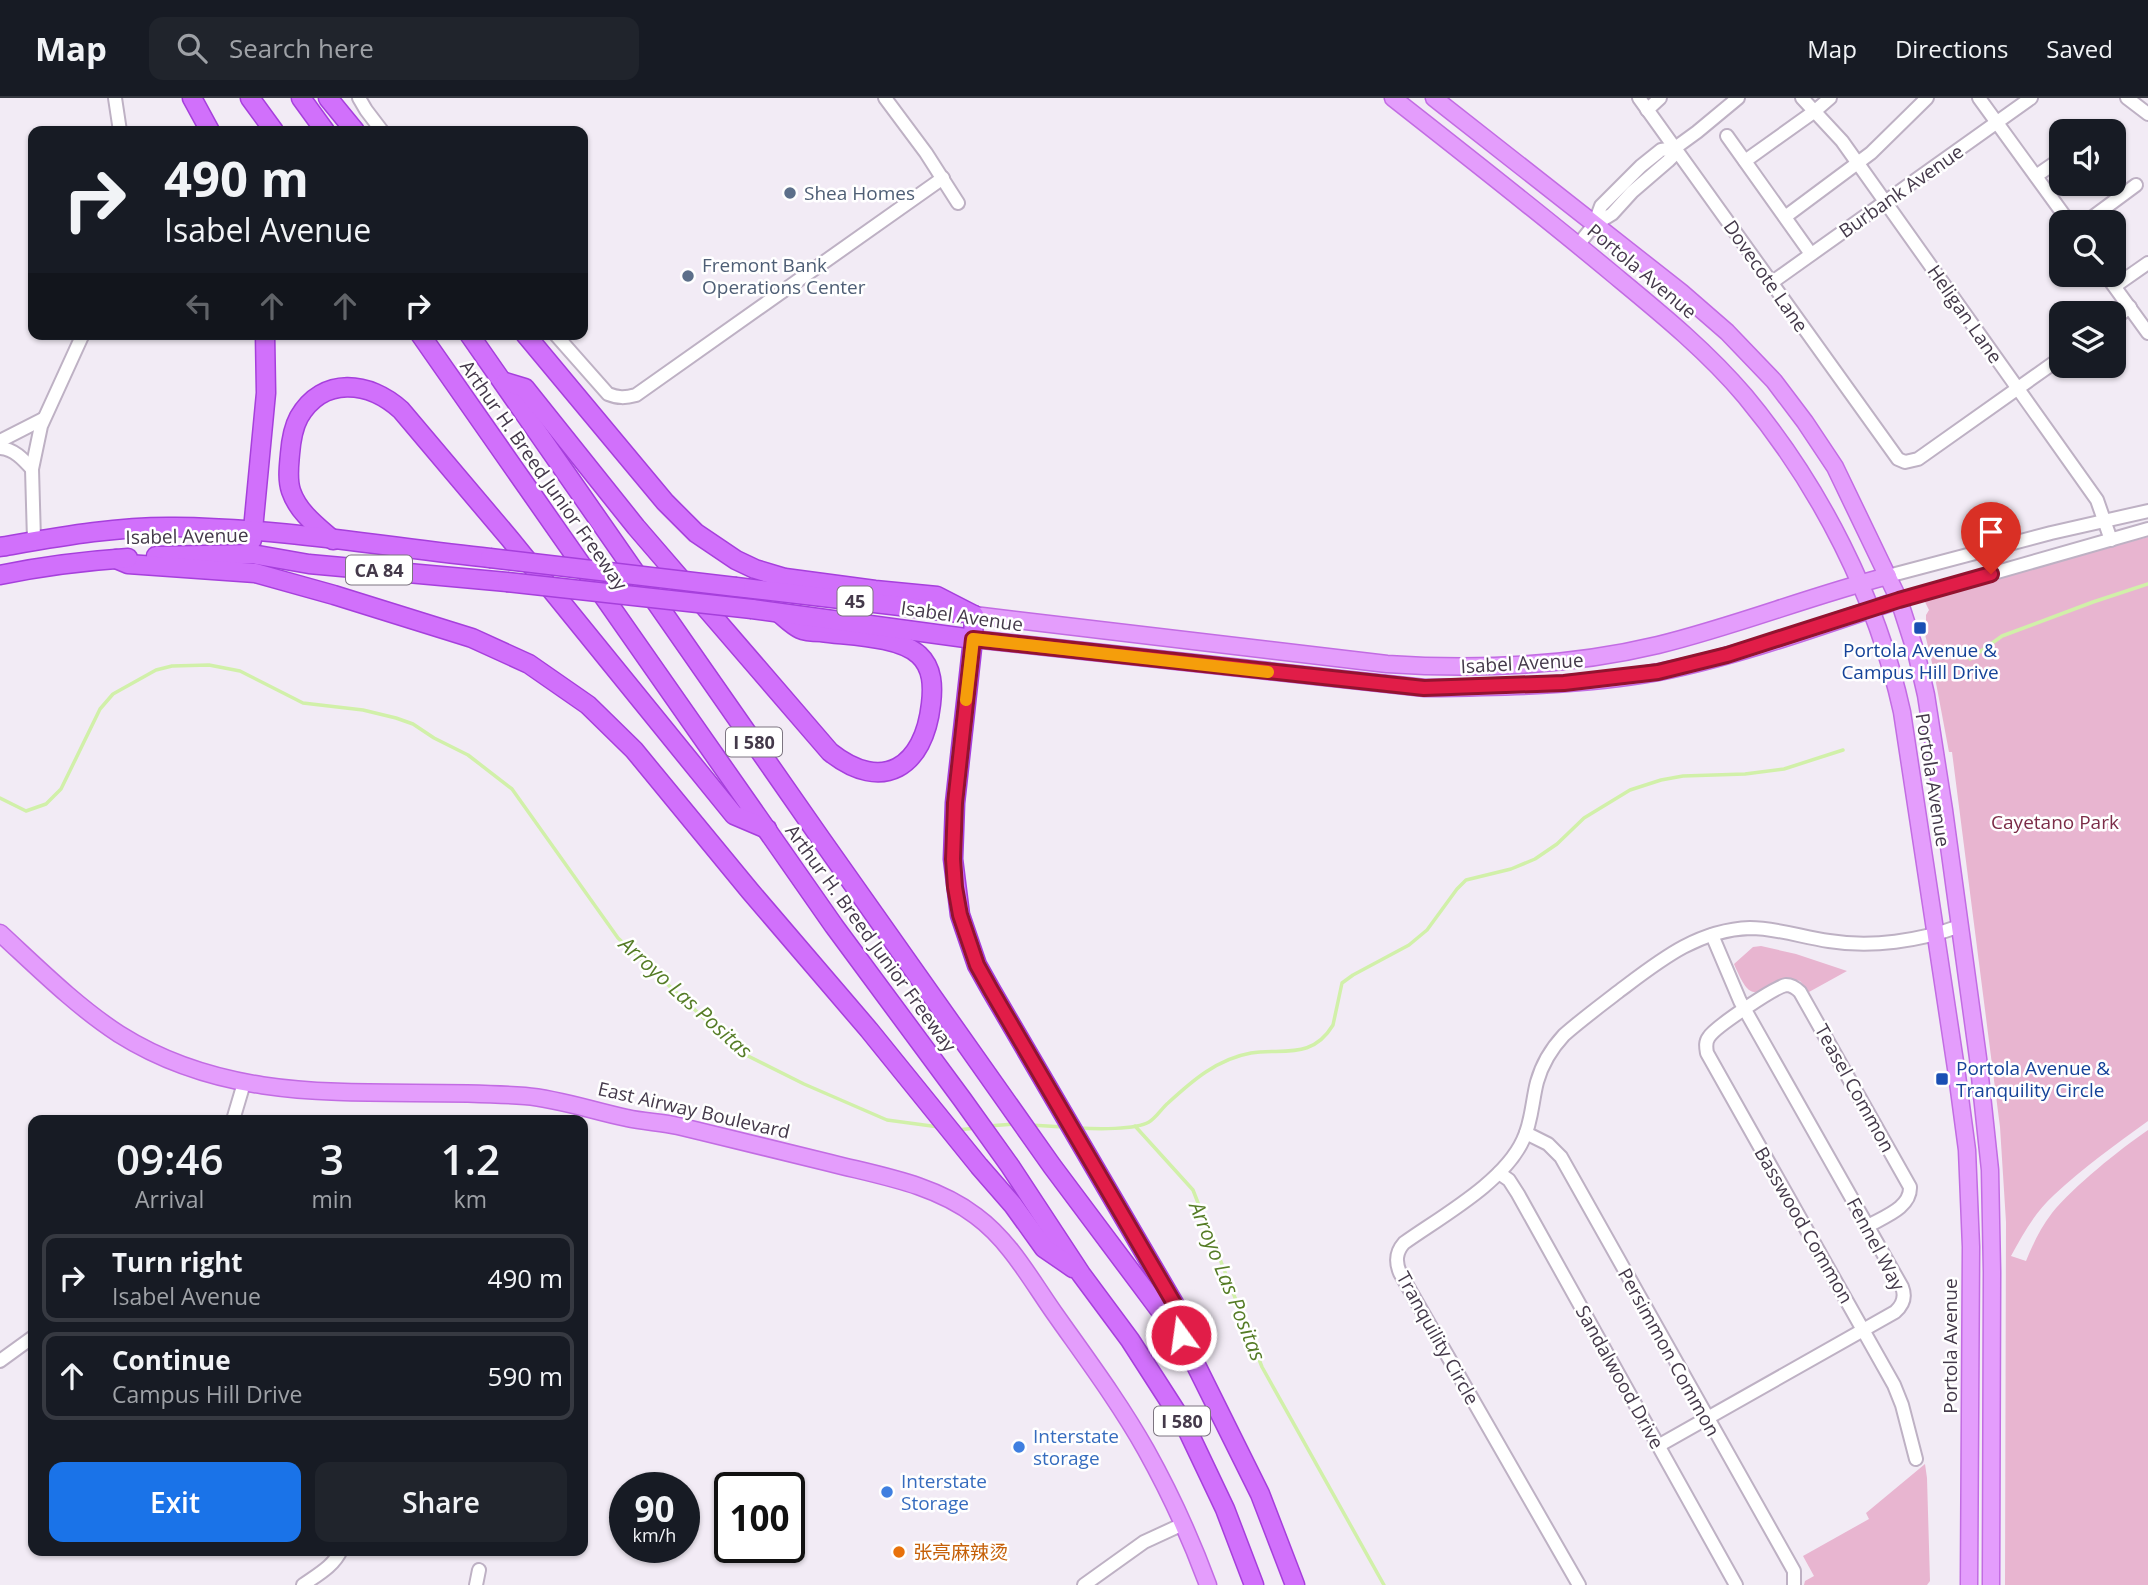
<!DOCTYPE html>
<meta charset="utf-8">
<style>
body{margin:0;font-family:"Open Sans","Noto Sans SC",sans-serif;background:#20242c;color:#f1f3f6;height:100vh;display:flex;flex-direction:column;font-size:26px;white-space:nowrap}
*{box-sizing:border-box;margin:0}
p{font-size:23px;color:#9ea1a6}
.icon{flex:none;width:38px;height:38px;fill:none;stroke:currentColor;stroke-width:2;stroke-linecap:round;stroke-linejoin:round}
.map{position:relative;flex:1;overflow:hidden}
.drawer{position:absolute;left:28px;top:1017px;width:560px;height:441px;display:flex;flex-direction:column;background:#171b24;border-radius:14px;box-shadow:0 2px 5px #0004}
.drawer>*{flex:none}
.guide{position:absolute;left:28px;top:28px;width:560px;height:214px;border-radius:14px;box-shadow:0 2px 5px #0004;background:#171b24;color:#f1f3f6;overflow:hidden}
.buttons{position:absolute;left:2049px;top:21px;display:grid;gap:14px}
.buttons a{display:grid;place-items:center;width:77px;height:77px;border-radius:14px;background:#171b24;box-shadow:0 2px 5px #0004;font-size:35px}
.speed{position:absolute;left:609px;top:1374px;display:flex;gap:14px;font-size:35px;font-weight:700;text-align:center}
.speed>*{display:grid;place-content:center;width:91px;height:91px;border-radius:50%;background:#171b24;box-shadow:0 2px 5px #0004;line-height:1}
.speed small{font-size:18px;font-weight:400}
.speed .limit{border:4px solid #111;border-radius:10px;background:#fff;color:#111}
.pin{position:absolute;display:grid;place-items:center;width:60px;height:60px;color:#fff;margin:-72px -30px;border-radius:50% 50% 50% 0;rotate:-45deg;box-shadow:0 0 7px #0007}
.pin .icon{rotate:45deg}
.me{position:absolute;width:77px;margin:-38px;rotate:346deg;stroke-linejoin:round;filter:drop-shadow(0 0 5px #0008)}
.turn{display:flex;align-items:center;gap:24px;height:147px;padding:0 21px;font-size:32px}
.turn .icon{width:91px;height:91px;stroke-width:2.5}
.turn b{display:block;font-size:49px;line-height:60px}
.lanes{display:flex;align-items:center;height:66px;padding:0 21px;background:#0003;justify-content:center;gap:35px;direction:ltr}
.lanes .off{opacity:.35}
.eta{display:flex;justify-content:space-evenly;align-items:center;height:119px;text-align:center}
.eta b{font-size:42px;font-weight:600;line-height:49px}
.cta{display:flex;gap:14px;margin-top:auto;padding:14px 21px}
.cta a{flex:1;height:80px;border-radius:14px;background:#1a73e8;color:#fff;font-size:28px;font-weight:600;line-height:80px;text-align:center}
.cta a+a{background:#20242c;color:#f1f3f6}
ul{padding:0;list-style:none}
li{display:flex;align-items:center;gap:21px;height:88px;margin:0 14px 10px;padding:0 7px;border:4px solid #363941;border-radius:14px}
li div{flex:1}
li b{display:block;font-size:26px}
li em{font-style:normal}
header{display:flex;align-items:center;gap:42px;box-sizing:border-box;height:98px;padding:0 35px;background:#171b24;border-bottom:2px solid #363941}
header strong{font-size:33px}
nav{display:flex;gap:38px;margin-inline-start:auto;font-size:24px}
.search{width:490px;height:63px;background:#20242c;display:flex;align-items:center;gap:18px;box-sizing:border-box;padding:0 24px;border-radius:14px;color:#9ea1a6;font-size:26px}
.map>svg:first-child{display:block}
</style>
<header>
<strong>Map</strong>
<div class="search"><svg class="icon" aria-label="search" viewBox="0 0 24 24"><circle cx="10" cy="10" r="6"/><path d="M15 15l6 6"/></svg>Search here</div>
<nav><a>Map</a><a>Directions</a><a>Saved</a></nav>
</header>
<div class="map">
<svg width="2148" height="1487" viewBox="0 0 2148 1487">
<rect width="100%" height="100%" fill="#f2ebf5"/>
<g fill="#e8b5d0">
<path d="M2148,439V1023C2116,1046 2083,1070 2054,1097C2035,1114 2023,1136 2011,1158L2026,1163C2033,1146 2041,1129 2052,1115C2074,1088 2119,1052 2148,1032V1487H2005L2006,1124L2000,1029L1952,654H1949L1933,569L1922,524L1926,523V517L1929,512L1925,504L1931,501L2060,462Z"/>
<path d="M1761,848L1796,856L1847,873L1809,894L1800,883L1786,880C1753,899 1750,903 1734,866L1753,849Z"/>
<polygon points="1925,1366 1927,1380 1930,1483 1927,1487 1804,1487 1805,1483 1814,1478 1803,1458 1869,1421 1866,1415"/>
</g>
<g fill="none" stroke-linecap="round" stroke-linejoin="round">
<g stroke="#d1f0a9" stroke-width="3.5">
<polyline points="1970,561 2002,538 2093,504 2148,486"/>
<polyline points="0,700 26,713 46,706 61,691 100,611 113,596 156,572 172,568 209,567 240,573 303,605 363,612 396,620 413,626 434,640 468,657 512,691 618,840 740,954 804,986 887,1022 939,1029"/>
<polyline points="1030,1027 1064,1029"/>
<polyline points="988,1028 1015,1026"/>
<polyline points="1135,1028 1193,1092 1262,1269 1384,1487"/>
<path d="M1079,1030C1096,1031 1135,1032 1149,1024C1156,1020 1162,1010 1168,1005C1192,983 1217,961 1251,955C1283,950 1312,962 1333,927L1342,885L1353,877L1409,847L1427,832L1457,791L1466,782L1511,771L1535,761L1557,746L1584,720L1630,692L1661,682L1683,678L1745,676L1784,671L1843,652"/>
<polyline points="957,1032 977,1030"/>
</g>
<defs>
<g id="minor">
<polyline points="115,0 120,33"/>
<polyline points="359,0 366,12 382,33"/>
<polyline points="885,0 926,55 958,105"/>
<polyline points="1639,0 1898,361 1905,364 1918,361 2062,259"/>
<polyline points="1802,0 1842,43 2097,402 2111,442"/>
<polyline points="1979,0 2069,124"/>
<polyline points="2127,0 2148,16"/>
<polyline points="1647,12 1660,0"/>
<polyline points="1727,38 1811,156"/>
<polyline points="1745,63 1815,13 1830,0"/>
<polyline points="2036,78 2062,60"/>
<polyline points="1785,119 1871,55 1927,0"/>
<polyline points="2086,124 2136,87"/>
<polyline points="1594,127 1601,108 1641,68 1661,52 1675,50 1697,34 1738,0"/>
<polyline points="1578,147 1594,127 1612,116 1632,94 1668,63 1673,58 1675,50"/>
<polyline points="2106,177 2148,235"/>
<polyline points="1771,185 2031,0"/>
<polyline points="2115,188 2148,165"/>
<polyline points="2114,221 2130,209"/>
<path d="M555,236L608,296C618,300 625,300 636,297L943,80"/>
<polyline points="0,343 43,321"/>
<path d="M0,350C14,351 23,361 32,371"/>
<polyline points="34,442 32,371 41,328 83,236"/>
<polyline points="1888,478 2051,435 2148,413"/>
<polyline points="1899,502 2148,431"/>
<polyline points="233,1022 244,985"/>
<polyline points="1526,1035 1548,1046 1561,1059 1794,1473 1794,1487"/>
<polyline points="1499,1075 1509,1082 1518,1096 1736,1487"/>
<path d="M1868,1128C1883,1119 1911,1110 1910,1089L1800,894C1796,890 1792,887 1786,887C1775,889 1715,929 1709,939C1705,944 1706,949 1707,955L1894,1287L1902,1307L1916,1361"/>
<polyline points="0,1263 33,1239"/>
<path d="M1658,1348L1895,1214C1903,1207 1906,1199 1902,1189L1740,903L1712,837"/>
<path d="M303,1487C317,1477 334,1468 341,1452"/>
<polyline points="476,1487 479,1472"/>
<polyline points="1084,1487 1144,1444 1183,1426"/>
<path d="M1579,1487L1400,1175C1395,1163 1396,1154 1404,1145C1442,1118 1504,1084 1523,1042C1532,1024 1532,1003 1537,984C1542,966 1551,951 1564,937C1581,922 1600,908 1618,894C1658,864 1696,832 1750,830C1776,830 1802,839 1829,843C1872,850 1919,843 1960,828"/>
</g>
<g id="major">
<path d="M1393,0C1467,58 1541,116 1613,176C1659,214 1706,252 1745,298C1820,388 1877,500 1902,614L1957,977L1967,1052L1971,1149L1969,1487"/>
<polyline points="1434,0 1681,194 1727,234 1774,283 1805,324 1835,369 1899,502 1917,558 1926,597 1944,712 1978,960 1990,1072 1992,1174 1991,1487"/>
<path d="M974,517L1387,566C1477,572 1570,568 1658,547C1736,528 1810,498 1888,478"/>
<path d="M973,541L1425,590C1502,589 1582,588 1659,574C1739,558 1821,528 1899,502"/>
<path d="M0,835C38,870 76,908 119,936C246,1016 385,987 525,998C560,1001 593,1013 627,1020C644,1024 662,1024 678,1028C729,1040 780,1053 830,1065C881,1078 934,1086 976,1118C1010,1143 1031,1182 1055,1216C1086,1260 1119,1304 1146,1352C1170,1395 1191,1441 1208,1487"/>
</g>
<g id="highway">
<polyline points="192,0 210,33"/>
<polyline points="250,0 274,33"/>
<polyline points="301,0 325,33"/>
<polyline points="328,0 355,33"/>
<polyline points="420,236 834,828 962,1001 1010,1068 1081,1176 1130,1242 1186,1329 1225,1411 1254,1487"/>
<polyline points="469,236 821,741 1052,1068 1168,1223 1181,1237 1260,1396 1295,1487"/>
<polyline points="525,236 665,404 696,435 736,462 755,471 785,480 875,492 937,498 974,517"/>
<path d="M505,284L525,290L636,429L830,654C883,696 924,669 931,606C933,589 933,570 919,557C898,538 849,538 821,534C815,534 806,534 800,531C793,528 785,520 779,515"/>
<polyline points="252,442 266,295 265,236"/>
<path d="M333,442C317,428 298,414 291,393C287,381 289,368 290,356C291,343 293,330 299,319C323,278 369,283 401,312L510,441L734,717L767,731"/>
<path d="M0,449C58,439 117,428 175,429C281,430 386,449 490,460"/>
<polyline points="156,458 252,456 309,466 507,484"/>
<polyline points="116,461 128,466 255,475 334,497 472,540 529,566 588,607 634,652 750,793 869,932 979,1068 1013,1107 1044,1150 1073,1170"/>
<path d="M0,477C43,468 84,463 128,460"/>
<polyline points="736,489 960,515"/>
<polyline points="752,511 973,541"/>
<polyline points="974,517 973,541 955,705 953,761 960,817 977,867 991,892 1179,1214 1181,1237"/>
</g>
</defs>
<use href="#minor" stroke="#beb1c4" stroke-width="16"/>
<use href="#major" stroke="#c26ce3" stroke-width="19"/>
<use href="#highway" stroke="#a63fdc" stroke-width="21"/>
<use href="#minor" stroke="#fff" stroke-width="12"/>
<use href="#major" stroke="#e49dfc" stroke-width="16"/>
<use href="#highway" stroke="#d170fb" stroke-width="18"/>
<defs>
<g id="highway-bridge">
<polyline points="490,460 736,489"/>
<polyline points="507,484 752,511"/>
</g>
</defs>
<use href="#highway-bridge" stroke="#a63fdc" stroke-width="21" stroke-linecap="butt"/>
<use href="#highway-bridge" stroke="#d170fb" stroke-width="18"/>
</g>
<g fill="none" stroke-linecap="round" stroke-linejoin="round">
<defs>
<polyline id="route" points="1181,1237 1179,1214 991,892 977,867 960,817 955,789 953,761 955,705 973,541 1424,590 1564,585 1658,574 1727,557 1899,502 1991,476"/>
</defs>
<use href="#route" stroke="#92132f" stroke-width="18"/>
<use href="#route" stroke="#e11d48" stroke-width="12"/>
<polyline stroke="#f59e0b" stroke-width="12" points="966,602 973,541 1268,574"/>
</g>
<g fill="#5c6f8a" stroke="#fff" stroke-width="2.5">
<circle cx="790" cy="95" r="7"/>
<circle cx="688" cy="178" r="7"/>
</g>
<g fill="#1a4fb4" stroke="#fff" stroke-width="2.5">
<rect x="1913" y="523" width="14" height="14" rx="3.5"/>
<rect x="1935" y="974" width="14" height="14" rx="3.5"/>
</g>
<g fill="#3f7fe0" stroke="#fff" stroke-width="2.5">
<circle cx="1019" cy="1349" r="7"/>
<circle cx="887" cy="1394" r="7"/>
</g>
<circle fill="#e8710a" stroke="#fff" stroke-width="2.5" cx="899" cy="1454" r="7"/>
<g text-anchor="middle" dominant-baseline="central" stroke-width="5" stroke-linejoin="round" paint-order="stroke">
<g fill="#fff" stroke="#7c7480" stroke-width="2">
<rect x="346" y="457.5" width="66" height="29" rx="5"/>
<rect x="837.5" y="488.5" width="35" height="29" rx="5"/>
<rect x="726" y="629.5" width="56" height="29" rx="5"/>
<rect x="1154" y="1308.5" width="56" height="29" rx="5"/>
</g>
<g font-size="18" font-weight="bold" fill="#44394a">
<text x="379" y="472">CA 84</text>
<text x="855" y="503">45</text>
<text x="754" y="644">I 580</text>
<text x="1182" y="1323">I 580</text>
</g>
<g font-size="19" fill="#44394a" stroke="#fff">
<text transform="translate(1901 93) rotate(-35)">Burbank Avenue</text>
<text transform="translate(1642 173) rotate(40)">Portola Avenue</text>
<text transform="translate(1766 178) rotate(55)">Dovecote Lane</text>
<text transform="translate(1965 216) rotate(55)">Heligan Lane</text>
<text transform="translate(544 377) rotate(55)">Arthur H. Breed Junior Freeway</text>
<text transform="translate(187 438) rotate(-1)">Isabel Avenue</text>
<text transform="translate(962 518) rotate(8)">Isabel Avenue</text>
<text transform="translate(1522 565) rotate(-3)">Isabel Avenue</text>
<text transform="translate(1933 682) rotate(81)">Portola Avenue</text>
<text transform="translate(871 840) rotate(54)">Arthur H. Breed Junior Freeway</text>
<text transform="translate(1855 990) rotate(61)">Teasel Common</text>
<text transform="translate(694 1012) rotate(13)">East Airway Boulevard</text>
<text transform="translate(1804 1127) rotate(60)">Basswood Common</text>
<text transform="translate(1876 1146) rotate(62)">Fennel Way</text>
<text transform="translate(1438 1240) rotate(61)">Tranquility Circle</text>
<text transform="translate(1950 1248) rotate(-90)">Portola Avenue</text>
<text transform="translate(1669 1254) rotate(61)">Persimmon Common</text>
<text transform="translate(1620 1279) rotate(61)">Sandalwood Drive</text>
</g>
<g font-size="19" fill="#4e5e75" stroke="#fff" text-anchor="start">
<text x="804" y="95">Shea Homes</text>
<text x="702" y="167">Fremont Bank<tspan x="702" dy="22">Operations Center</tspan></text>
</g>
<g font-size="19" fill="#164399" stroke="#fff">
<text x="1920" y="552">Portola Avenue &amp;<tspan x="1920" dy="22">Campus Hill Drive</tspan></text>
<text x="1956" y="970" text-anchor="start">Portola Avenue &amp;<tspan x="1956" dy="22">Tranquility Circle</tspan></text>
</g>
<g font-size="19" fill="#7c2c48" stroke="#fff">
<text x="2055" y="724">Cayetano Park</text>
</g>
<g font-size="19" fill="#366cbe" stroke="#fff" text-anchor="start">
<text x="1033" y="1338">Interstate<tspan x="1033" dy="22">storage</tspan></text>
<text x="901" y="1383">Interstate<tspan x="901" dy="22">Storage</tspan></text>
</g>
<g font-size="19" fill="#c56008" stroke="#fff" text-anchor="start">
<text x="913" y="1454">张亮麻辣烫</text>
</g>
<g font-size="21" font-style="italic" fill="#557c26" stroke="#fff">
<text transform="translate(686 899) rotate(42)">Arroyo Las Positas</text>
<text transform="translate(1228 1183) rotate(68)">Arroyo Las Positas</text>
</g>
</g>
</svg>
<div class="buttons">
<a><svg class="icon" aria-label="sound" viewBox="0 0 24 24"><path d="M4 9h4l5-4v14l-5-4H4zM17 9q2 3 0 6"/></svg></a>
<a><svg class="icon" aria-label="search" viewBox="0 0 24 24"><circle cx="10" cy="10" r="6"/><path d="M15 15l6 6"/></svg></a>
<a><svg class="icon" aria-label="layers" viewBox="0 0 24 24"><path d="M12 4l9 5-9 5-9-5zM3 14l9 5 9-5"/></svg></a>
</div>
<div class="speed"><div>90<small>km/h</small></div><div class="limit">100</div></div>
<div class="pin" style="left:1991px;top:476px;background:#d93025"><svg class="icon" aria-label="arrive" viewBox="0 0 24 24"><path d="M6 21V4h12l-3 4 3 4H6"/></svg></div>
<svg class="me" style="left:1181px;top:1237px" viewBox="-20 -20 40 40"><circle r="17" fill="#e11d48" stroke="#fff" stroke-width="3"/><path d="M0-11L8 9 0 5-8 9z" fill="#fff"/></svg>
<div class="guide">
<div class="turn"><svg class="icon" aria-label="right" viewBox="0 0 24 24"><path d="M7 20v-9h11M14 6l5 5-5 5"/></svg><div><b>490 m</b>Isabel Avenue</div></div>
<div class="lanes"><svg class="icon off" aria-label="left" viewBox="0 0 24 24"><path d="M17 20v-9H6M10 6l-5 5 5 5"/></svg><svg class="icon off" aria-label="ahead" viewBox="0 0 24 24"><path d="M12 20V5M6 11l6-6 6 6"/></svg><svg class="icon off" aria-label="ahead" viewBox="0 0 24 24"><path d="M12 20V5M6 11l6-6 6 6"/></svg><svg class="icon" aria-label="right" viewBox="0 0 24 24"><path d="M7 20v-9h11M14 6l5 5-5 5"/></svg></div>
</div>
<section class="drawer">
<div class="eta">
<div><b>09:46</b><p>Arrival</p></div>
<div><b>3</b><p>min</p></div>
<div><b>1.2</b><p>km</p></div>
</div>
<ul>
<li><svg class="icon" aria-label="right" viewBox="0 0 24 24"><path d="M7 20v-9h11M14 6l5 5-5 5"/></svg><div><b>Turn right</b><p>Isabel Avenue</p></div><em>490 m</em></li>
<li><svg class="icon" aria-label="ahead" viewBox="0 0 24 24"><path d="M12 20V5M6 11l6-6 6 6"/></svg><div><b>Continue</b><p>Campus Hill Drive</p></div><em>590 m</em></li>
</ul>
<div class="cta"><a>Exit</a><a>Share</a></div>
</section>
</div>
